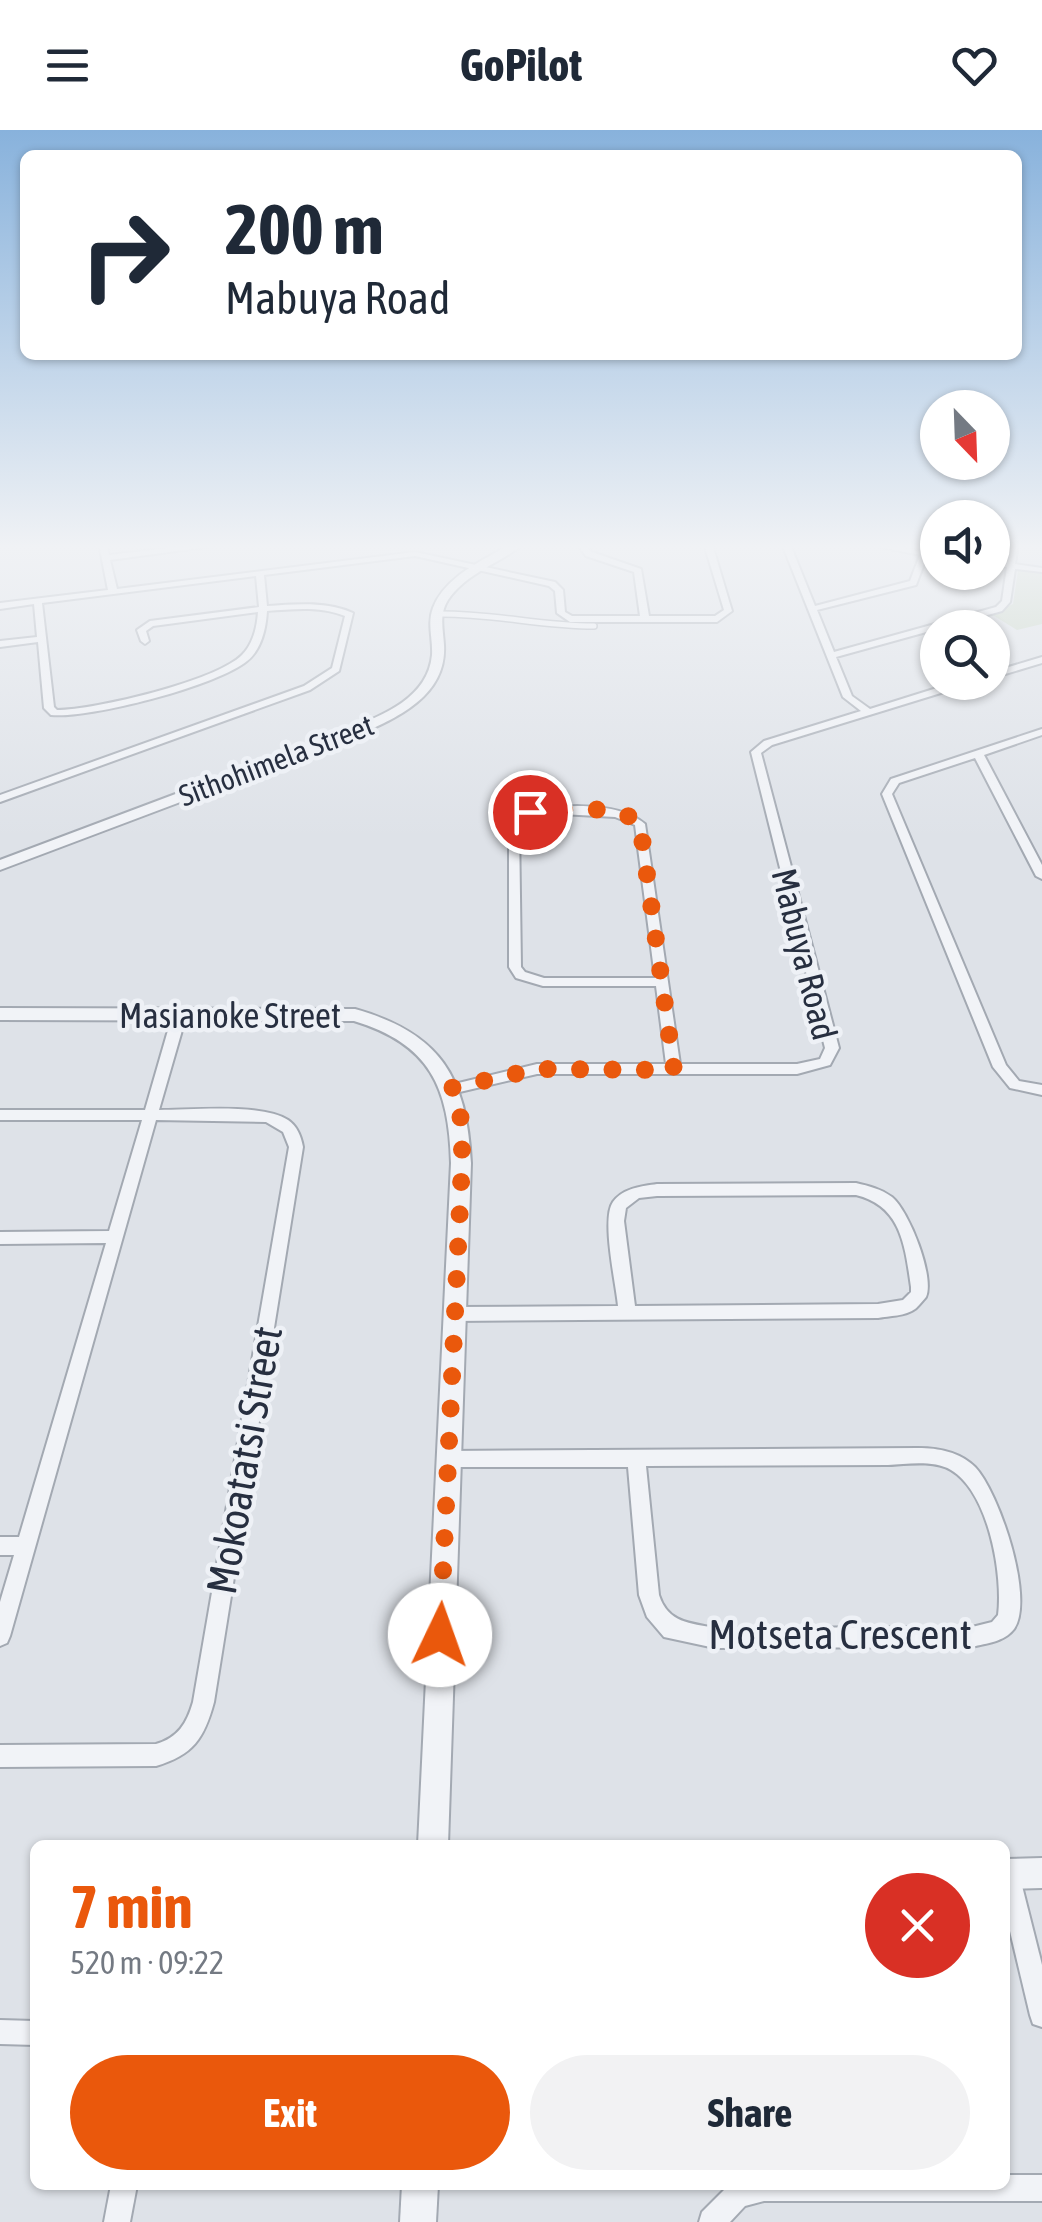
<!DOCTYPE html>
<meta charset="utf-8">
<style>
body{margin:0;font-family:"Asap Condensed",sans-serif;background:#f2f2f3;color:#1f2937;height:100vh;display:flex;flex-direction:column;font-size:38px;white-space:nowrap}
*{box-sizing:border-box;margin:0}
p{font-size:32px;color:#747a83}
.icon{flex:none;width:55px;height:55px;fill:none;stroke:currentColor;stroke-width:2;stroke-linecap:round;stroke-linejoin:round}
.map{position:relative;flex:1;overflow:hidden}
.side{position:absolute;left:30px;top:1710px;width:980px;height:350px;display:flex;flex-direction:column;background:#fff;border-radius:15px;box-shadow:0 2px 8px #0004}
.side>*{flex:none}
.banner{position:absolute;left:20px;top:20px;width:1002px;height:210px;border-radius:15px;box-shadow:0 2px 8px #0004;background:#fff;color:#1f2937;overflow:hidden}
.needle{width:65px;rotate:157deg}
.fabs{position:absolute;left:920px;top:260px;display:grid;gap:20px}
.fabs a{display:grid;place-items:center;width:90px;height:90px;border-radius:50%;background:#fff;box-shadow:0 2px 8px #0004;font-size:50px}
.pin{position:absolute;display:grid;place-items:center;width:85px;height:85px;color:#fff;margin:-42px;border:5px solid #fff;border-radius:50%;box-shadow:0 2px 10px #0007}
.me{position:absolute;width:110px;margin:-55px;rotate:3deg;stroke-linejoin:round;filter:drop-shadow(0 0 8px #0008)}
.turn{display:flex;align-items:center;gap:35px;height:210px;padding:0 40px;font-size:45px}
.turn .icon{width:130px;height:130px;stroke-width:2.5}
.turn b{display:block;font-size:70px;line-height:85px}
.round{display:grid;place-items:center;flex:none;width:105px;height:105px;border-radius:52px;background:#f2f2f3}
.head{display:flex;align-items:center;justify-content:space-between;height:170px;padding:0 40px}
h1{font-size:60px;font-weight:700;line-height:75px;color:#ea580c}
.action{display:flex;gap:20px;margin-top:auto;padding:20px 40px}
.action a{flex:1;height:115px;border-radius:60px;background:#ea580c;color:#fff;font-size:40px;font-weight:700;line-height:115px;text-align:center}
.action a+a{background:#f2f2f3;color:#1f2937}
header{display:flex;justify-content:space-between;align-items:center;height:130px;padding:0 40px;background:#fff;font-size:45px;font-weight:700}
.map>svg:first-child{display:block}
</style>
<header><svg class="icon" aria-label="menu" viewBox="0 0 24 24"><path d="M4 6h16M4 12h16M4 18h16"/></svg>GoPilot<svg class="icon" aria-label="heart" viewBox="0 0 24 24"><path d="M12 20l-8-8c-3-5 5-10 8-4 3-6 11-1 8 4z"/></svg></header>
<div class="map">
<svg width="1042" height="2092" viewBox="0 0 1042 2092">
<rect width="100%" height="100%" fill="#dee2e8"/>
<polygon fill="#c4d3bf" points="1022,439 1042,442 1042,494 1017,500 991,484 1013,474 1018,441"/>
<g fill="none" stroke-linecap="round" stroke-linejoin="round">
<defs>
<path id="service" d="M437,484C490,483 541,496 594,496"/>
<g id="minor">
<path d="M99,414H107L109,425L202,414H228L110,430L117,459L415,422L555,452L563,460L565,482L572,486H640L634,442L586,426L580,418L583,414H592L588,418L592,422L641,439L649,486H715L724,480L704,414H712L732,481L717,492H570L557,483L555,461L549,456L415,426L264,445L267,476C296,474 326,471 353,483L339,541L310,560L0,672V665L304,556L332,538L345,486C321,476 293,479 267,481C266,499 261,520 247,531C217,556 89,589 51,585L44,578L38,512L0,517V511L37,507L34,474L0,479V473L108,460ZM256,446L259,477L150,491L137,500L141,511L145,514L149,511L146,501L153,496L258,482C257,497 253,514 242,525C216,551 95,580 57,580L54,577L42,473Z"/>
<path d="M782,414H790L815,476L910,451L920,425L866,414H885L921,421L924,414H932L929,422L938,424V428L927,426L916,455L817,480L834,522L996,477L1002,471L1007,437L992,435V431L1007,433L1010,414H1018L1015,434L1042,438V442L1015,439L1010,472L1002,481L836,527L852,566L870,579L956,552L970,554L772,615L761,623L839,918L830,935L797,944H537L451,964L446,962L444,959L446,956L537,934H666L656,856H543L516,848L509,837V695L513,686C548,674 616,669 645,694L680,934H797L820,929L825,918L751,622L764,611L861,581L843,567ZM561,684L615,687L635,695L655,848H544L525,842L521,837L519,695L522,690Z"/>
<polygon points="1042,527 1042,533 992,548 992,542"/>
<polygon points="1042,599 1042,605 984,625 1042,735 1042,749 1036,746 975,628 899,653 892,664 1006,935 1019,951 1042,955 1042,965 1010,958 993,937 882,664 891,649"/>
<path d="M180,879L187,883L159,980C191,980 263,973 288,990C297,996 301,1006 303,1017L214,1572C204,1609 193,1625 156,1636L0,1637V1615L156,1614C178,1608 187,1593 193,1572L289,1017L283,1002L266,992L156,990L10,1506L7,1513L0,1516V1472L14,1425H0V1407H19L106,1113L0,1114V1102L109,1101L142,990H0V980H145L173,883Z"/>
<path d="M856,1053C869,1056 881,1059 892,1067C909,1081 935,1147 926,1167C925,1168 917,1178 915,1179C906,1186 889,1186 878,1188L454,1191L448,1189L446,1184L448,1179L454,1177L618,1176C616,1154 601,1089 613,1072C623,1058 642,1056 657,1054ZM856,1065C902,1076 905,1117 911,1157V1162L903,1170L878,1174L635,1176L624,1091L626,1078L639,1068L657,1066Z"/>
<path d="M918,1318C939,1318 960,1322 975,1337C999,1362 1035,1469 1014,1499C1004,1512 987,1513 972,1517L715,1518L664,1507L647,1487L639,1465L628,1337H448L442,1335L439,1329L442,1323L448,1321ZM888,1335C907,1334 934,1330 951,1340C989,1363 1003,1445 998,1485L992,1492L972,1497L715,1498C690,1493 668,1493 659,1465L646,1336Z"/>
<polygon points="1008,1733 1016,1736 1019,1744 1042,1835 1042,1897 1033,1894 1030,1885 1005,1780 1005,1734"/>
<polygon points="0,1890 35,1891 35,1915 0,1914"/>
<polygon points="1005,2045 1042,2045 1042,2071 764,2071 745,2076 730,2092 699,2092 702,2082 729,2055 1005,2055"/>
<polygon points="111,2055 137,2055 130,2092 104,2092"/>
</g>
<g id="tertiary">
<path d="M511,414H524C500,433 466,443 448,470C439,484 443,499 444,515C447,566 397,588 358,605L0,740V730L348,599C383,585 428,568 432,525C433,509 427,493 433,478C445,446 484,430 511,414Z"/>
<path d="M0,878L355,879C440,903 467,947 471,1033L448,1715H418L451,1033C449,957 430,914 354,891L0,890Z"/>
<polygon points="1042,1728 1042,1758 1005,1759 1005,1729"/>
<polygon points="402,2055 438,2055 436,2092 400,2092"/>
</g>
</defs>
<use href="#service" stroke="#a3a9b2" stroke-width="8"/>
<use href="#minor" stroke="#a3a9b2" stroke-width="4"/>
<use href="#tertiary" stroke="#a3a9b2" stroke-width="4"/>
<use href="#service" stroke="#f1f3f7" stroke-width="5"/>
<use href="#minor" fill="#f1f3f7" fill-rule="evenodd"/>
<use href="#tertiary" fill="#f1f3f7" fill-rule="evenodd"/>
</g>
<linearGradient id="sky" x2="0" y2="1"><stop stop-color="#88b2dc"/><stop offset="0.59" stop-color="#f0f2f5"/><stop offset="1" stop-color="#f0f2f5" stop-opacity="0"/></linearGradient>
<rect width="1042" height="707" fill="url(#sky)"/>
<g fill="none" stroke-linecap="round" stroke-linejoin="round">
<path stroke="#ea580c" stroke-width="18" stroke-dasharray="0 32.4" d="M440,1505L462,1033V992L451,958L537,939L674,940L640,694C616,671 562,682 530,682"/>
</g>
<g text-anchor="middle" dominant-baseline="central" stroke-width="9" stroke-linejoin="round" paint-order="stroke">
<g font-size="30" fill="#272f40" stroke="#eef1f6">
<text transform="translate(276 630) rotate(-21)">Sithohimela Street</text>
</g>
<g font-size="35" fill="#272f40" stroke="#eef1f6">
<text transform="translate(805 824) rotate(76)">Mabuya Road</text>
<text x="230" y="885">Masianoke Street</text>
</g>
<g font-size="42" fill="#272f40" stroke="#eef1f6">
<text transform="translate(244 1330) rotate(-80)">Mokoatatsi Street</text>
<text x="840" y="1504">Motseta Crescent</text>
</g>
</g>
</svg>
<div class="fabs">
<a><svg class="needle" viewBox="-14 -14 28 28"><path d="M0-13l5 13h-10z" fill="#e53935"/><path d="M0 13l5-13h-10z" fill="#747a83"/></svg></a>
<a><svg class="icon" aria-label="sound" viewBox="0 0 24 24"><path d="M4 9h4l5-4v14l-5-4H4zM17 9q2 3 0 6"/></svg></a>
<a><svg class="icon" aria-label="search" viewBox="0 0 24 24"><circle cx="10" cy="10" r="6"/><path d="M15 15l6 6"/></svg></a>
</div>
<div class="pin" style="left:530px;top:682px;background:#d93025"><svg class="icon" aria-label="arrive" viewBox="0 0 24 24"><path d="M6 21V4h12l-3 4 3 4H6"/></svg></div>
<svg class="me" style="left:440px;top:1505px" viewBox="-20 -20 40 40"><circle r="19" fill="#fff"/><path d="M0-13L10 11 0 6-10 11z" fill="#ea580c"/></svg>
<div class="banner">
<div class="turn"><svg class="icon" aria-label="right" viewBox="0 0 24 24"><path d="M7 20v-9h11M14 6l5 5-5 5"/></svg><div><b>200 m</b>Mabuya Road</div></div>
</div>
<section class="side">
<div class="head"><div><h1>7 min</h1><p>520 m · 09:22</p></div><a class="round" style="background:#d93025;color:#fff"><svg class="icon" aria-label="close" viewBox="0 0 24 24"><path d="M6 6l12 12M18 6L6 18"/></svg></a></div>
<div class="action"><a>Exit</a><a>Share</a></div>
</section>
</div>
